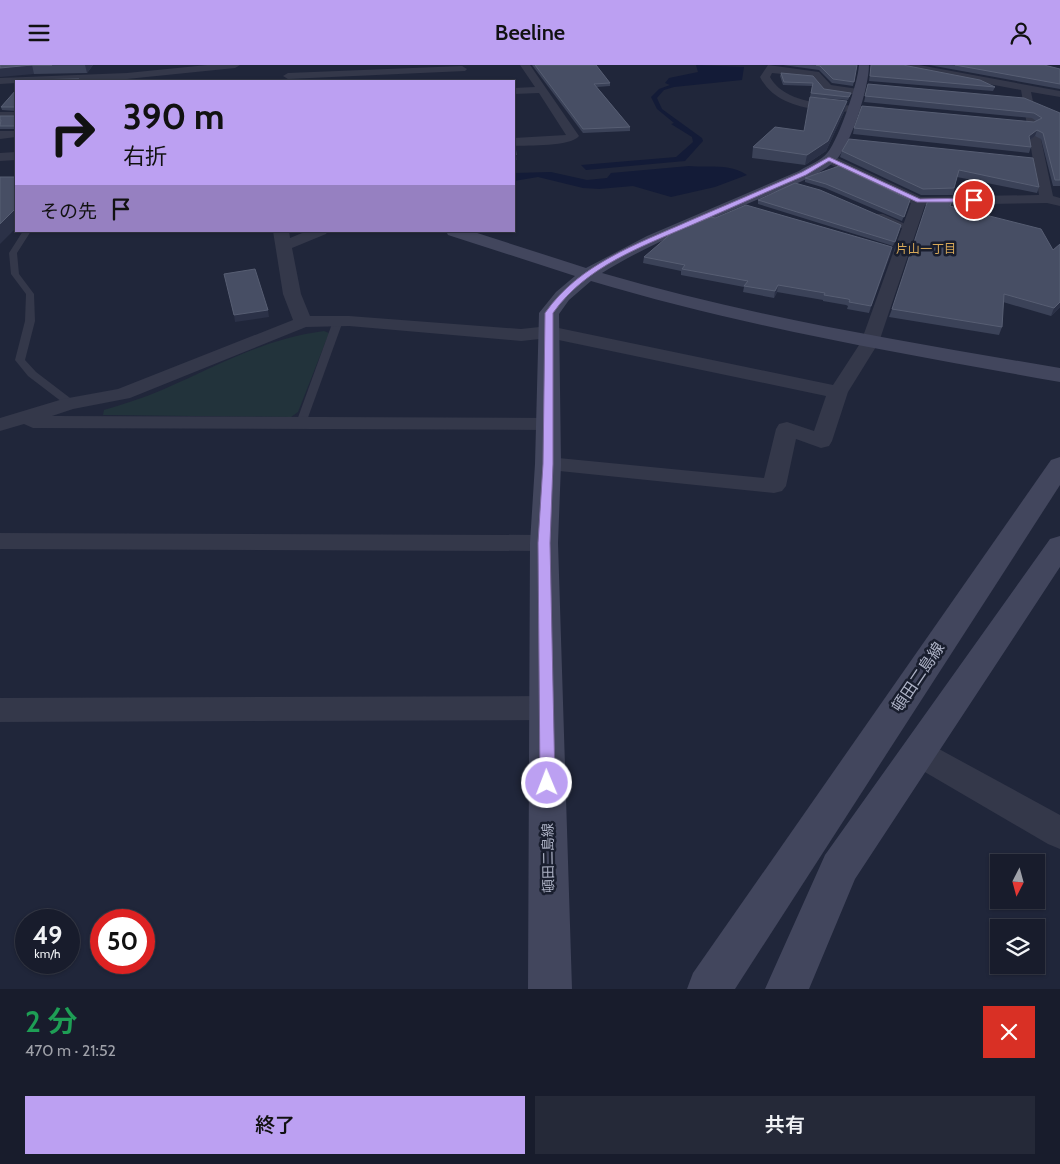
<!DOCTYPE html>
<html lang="ja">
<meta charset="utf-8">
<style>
body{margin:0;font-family:Cabin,"Noto Sans JP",sans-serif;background:#252938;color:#f1f3f6;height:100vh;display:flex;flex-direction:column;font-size:19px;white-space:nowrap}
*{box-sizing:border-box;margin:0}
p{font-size:16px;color:#9fa1a9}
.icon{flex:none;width:28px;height:28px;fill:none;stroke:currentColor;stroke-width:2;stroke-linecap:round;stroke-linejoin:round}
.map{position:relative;height:924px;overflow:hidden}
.details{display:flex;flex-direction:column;background:#181c2c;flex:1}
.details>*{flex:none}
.top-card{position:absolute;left:15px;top:15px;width:500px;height:152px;border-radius:0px;box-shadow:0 1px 4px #0004,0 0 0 1px #363a48;background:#bca0f2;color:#111;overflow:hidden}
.needle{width:32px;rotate:186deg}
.tools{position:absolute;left:990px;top:789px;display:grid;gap:10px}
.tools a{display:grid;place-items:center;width:55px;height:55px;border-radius:0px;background:#181c2c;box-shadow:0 1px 4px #0004,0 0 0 1px #363a48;font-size:25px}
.speed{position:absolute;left:15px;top:844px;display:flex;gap:10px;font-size:25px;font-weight:700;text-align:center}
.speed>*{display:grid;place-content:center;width:65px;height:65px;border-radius:50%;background:#181c2c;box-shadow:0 1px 4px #0004,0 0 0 1px #363a48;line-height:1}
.speed small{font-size:12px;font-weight:400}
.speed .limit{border:8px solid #d22;background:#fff;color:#111}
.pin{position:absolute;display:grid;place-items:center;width:42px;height:42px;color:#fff;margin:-21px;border:2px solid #fff;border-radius:50%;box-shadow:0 1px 5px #0007}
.me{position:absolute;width:55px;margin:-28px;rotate:359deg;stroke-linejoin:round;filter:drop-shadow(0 0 4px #0008)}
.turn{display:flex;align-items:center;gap:18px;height:105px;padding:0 25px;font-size:22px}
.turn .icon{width:65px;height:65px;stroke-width:2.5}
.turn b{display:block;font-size:35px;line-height:42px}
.then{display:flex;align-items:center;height:48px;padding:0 25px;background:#0003;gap:10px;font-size:19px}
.round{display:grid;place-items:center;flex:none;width:52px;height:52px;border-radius:0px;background:#252938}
.summary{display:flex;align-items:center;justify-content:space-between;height:85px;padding:0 25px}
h1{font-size:30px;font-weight:600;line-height:38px;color:#1e9e55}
.action{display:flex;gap:10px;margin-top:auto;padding:10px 25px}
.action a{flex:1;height:58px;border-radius:0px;background:#bca0f2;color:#111;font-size:20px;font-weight:600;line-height:58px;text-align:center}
.action a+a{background:#252938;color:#f1f3f6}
header{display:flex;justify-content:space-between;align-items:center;height:65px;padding:0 25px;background:#bca0f2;color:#111;font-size:22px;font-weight:600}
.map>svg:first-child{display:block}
</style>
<header><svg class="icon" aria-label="menu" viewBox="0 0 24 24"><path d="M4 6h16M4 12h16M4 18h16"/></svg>Beeline<svg class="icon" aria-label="person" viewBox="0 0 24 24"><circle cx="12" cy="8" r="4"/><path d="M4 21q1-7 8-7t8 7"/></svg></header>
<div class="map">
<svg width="1060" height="924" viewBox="0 0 1060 924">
<rect width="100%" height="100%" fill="#20263a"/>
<path fill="#22333b" d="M324,266L329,268L298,347L291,352L103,350L104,345C124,339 143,333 162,325C217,301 263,274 324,266Z"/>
<g fill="#131b37">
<polygon points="696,0 744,2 742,15 674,22 664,25 657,33 662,44 702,73 703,76 685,96 586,105 581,100 676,92 693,77 692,72 671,59 674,58 657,44 651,32 659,24 670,20 665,18 669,13 698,7"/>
<path d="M689,101C709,103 729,98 747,110L715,122L671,132L633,121L599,124L583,123L538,112L514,116V108L551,107L587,115L607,113L611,108Z"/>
</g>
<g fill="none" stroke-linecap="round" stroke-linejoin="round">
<g fill="#34384a" fill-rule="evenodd">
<polygon points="877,149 883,149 914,163 907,165 877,153"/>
<polygon points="23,166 31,166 17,188 19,209 34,229 35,256 25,295 36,307 74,336 74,340 66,340 28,311 15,295 25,256 26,229 11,209 9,188"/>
<polygon points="338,253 343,256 306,358 301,361 297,360 296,358 333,256"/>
</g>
<g fill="#34384a" fill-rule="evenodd">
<polygon points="207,0 240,0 235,3 127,14 16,16 16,18 0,19 0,13 127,8"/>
<path d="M520,0H530L579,71C570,82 529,80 514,81V73L566,70L539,28L514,29V23L535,22Z"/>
<path d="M768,0L819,7L831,20L858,24L863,27L858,30L828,26L824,25L813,12L772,8L770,12C788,45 850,39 883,42L889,45L883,48C844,45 781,53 760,12Z"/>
<polygon points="898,0 919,0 1060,26 1060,32 1031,27 1053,131 1060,133 1060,141 1047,138 925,140 879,277 848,327 832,376 829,381 821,383 796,374 786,421 782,426 774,428 540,404 537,399 540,394 548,392 764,413 776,364 779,359 787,357 814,366 826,331 549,273 521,276 349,261 306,262 130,333 73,344 52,351 548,353 556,354 559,359 556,364 548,365 33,363 24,359 0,366 0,353 63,334 118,324 293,255 283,229 273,166 289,166 290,173 307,166 328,166 326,169 292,183 301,229 310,251 349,251 521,264 549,261 833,320 861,277 911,138 825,97 823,94 825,91 833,91 921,132 1039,130 1021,25 903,3"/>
<polygon points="462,1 467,4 465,6 288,14 283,11 288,8"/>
<rect x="0" y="47" width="16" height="6"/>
<polygon points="0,66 16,66 16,72 0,74"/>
<polygon points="16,87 16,95 0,96 0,88"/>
<polygon points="0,468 544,470 553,472 557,478 553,484 544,486 0,484"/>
<polygon points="546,631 557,634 562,643 557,652 546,655 0,657 0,633"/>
<polygon points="917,674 928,678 1060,750 1060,784 1048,779 906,696 901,687 906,678"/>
</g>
<g fill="#42465d" fill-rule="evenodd">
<path d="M859,0H869C869,22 851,81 835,96C815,114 785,122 761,133C707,156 652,177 602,208C752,252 907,277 1060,303V317C903,289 744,262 591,216L569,235L559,249L561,399L558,478L572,924H528L530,478L535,399L539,248L556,227L575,211L448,170L446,166H471L586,203L647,171L799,106C808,100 821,96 828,87C839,73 858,18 859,0Z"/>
<polygon points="1060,392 1060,420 735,924 687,924 693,908 1051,395"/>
<polygon points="1060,471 1060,502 855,814 809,924 765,924 825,790 1050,474"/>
</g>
</g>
<g fill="#3b4258">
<polygon points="0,0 93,0 87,8 34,9"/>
<polygon points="532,0 596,0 610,18 610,21 597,22 630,62 630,66 583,68"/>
<polygon points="783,0 857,0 853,21 832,18 819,5"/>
<polygon points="871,0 903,0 995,22 993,26 869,16"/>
<polygon points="929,0 1044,0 1060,4 1060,24"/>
<polygon points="781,8 813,11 824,24 851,28 848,35 810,32 812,21 783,20 780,11"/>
<polygon points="868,19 1060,48 1060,121 1053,121 1041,74 1035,71 1030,75 1031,82 1029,88 853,69 854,63 1034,57 1036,56 1032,53 864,37"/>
<polygon points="16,25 16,64 0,64 0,51 16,51 16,46 2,45 1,42"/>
<polygon points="847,36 845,45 826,86 805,100 752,93 753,82 804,66"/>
<polygon points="849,74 1039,122 1037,128 957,112 953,130 921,130 840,92 842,86"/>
<polygon points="805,113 910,135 902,156 825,123 805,117"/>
<polygon points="758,135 900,164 893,181 758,139"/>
<polygon points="950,141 1053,185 1060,179 1060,242 1051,251 1003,237 1002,262 999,270 889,252 892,244"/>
<polygon points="715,153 892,182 869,248 847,244 848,241 846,240 823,236 823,235 777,227 774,233 743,227 744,222 681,210 681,206 643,198 644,192"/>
</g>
<g fill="#2b3147">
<polygon points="32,0 34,9 0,12 0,3"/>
<polygon points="85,0 93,0 87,8"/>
<polygon points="847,36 845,45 826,86 805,100 807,90"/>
<polygon points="1037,65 1035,71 1027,77 1029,71"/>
<polygon points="514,90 516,90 517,95 514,95"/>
<polygon points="16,143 16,163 0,179 0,159"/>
<polygon points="892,182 891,189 869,248 871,241"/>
<polygon points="778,220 777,227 774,233 775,226"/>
<polygon points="1060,237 1060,242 1051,251 1054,243"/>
<polygon points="268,245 269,252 235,257 234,250"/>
</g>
<g fill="#474e64" stroke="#575e73">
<polygon points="0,0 52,0 32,0 0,3"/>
<polygon points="535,0 596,0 610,18 594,19 630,62 583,64"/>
<polygon points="816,0 857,0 854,17 833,14 820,1"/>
<polygon points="871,0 903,0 980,15 995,22 870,11"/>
<polygon points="955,0 1044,0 1060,4 1060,19"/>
<polygon points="781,8 813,11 824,24 851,28 849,32 811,28 813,18 784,17"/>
<polygon points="79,14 77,16 24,16 25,15"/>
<polygon points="868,19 1024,33 1060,48 1060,115 1055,115 1043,68 1037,65 1029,71 1031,82 854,63 862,41 1034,57 1042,53 1034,48 865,31"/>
<polygon points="16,25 16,62 15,61 0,61 1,55 0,55 0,51 16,51 16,42 1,42"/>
<polygon points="810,32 847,36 828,76 807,90 753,82 775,62 804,66"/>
<polygon points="849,74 1033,93 1039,122 959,105 954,123 923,124 842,86"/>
<polygon points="514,79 515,79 516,90 514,90"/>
<polygon points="839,101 910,135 904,152 826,119 805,113"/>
<polygon points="0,112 16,112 16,143 0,159"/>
<polygon points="795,118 820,125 901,160 895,177 758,135"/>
<polygon points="928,135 952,135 950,141 1041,164 1053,185 1060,179 1060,237 1054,243 1004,229 1002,262 892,244"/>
<polygon points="746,140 892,182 871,241 849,237 850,235 848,234 824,230 825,228 778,220 775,226 744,221 748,216 682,204 685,200 644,192 673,167 711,152 715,153"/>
<polygon points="255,204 268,245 234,250 224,209"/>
</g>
<path fill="#bca0f2" stroke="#7a689d" d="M829,92L920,134L974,133L977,135L974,137H917L829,96L806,110C768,126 731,143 694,159C643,181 586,201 553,248V399L550,478L555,718L553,722L547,724L542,722L540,718L538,478L543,399L545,248C579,199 637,179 689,156C726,140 764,124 802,107Z"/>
<g text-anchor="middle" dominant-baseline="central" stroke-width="5" stroke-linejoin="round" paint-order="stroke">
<g font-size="12" fill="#d8a958" stroke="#191e2e">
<text x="926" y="183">片山一丁目</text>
</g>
<g font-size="14" fill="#aeb3c6" stroke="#191e2e">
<text transform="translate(548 793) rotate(-91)">頓田二島線</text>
</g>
<g font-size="16" fill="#aeb3c6" stroke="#191e2e">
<text transform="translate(918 612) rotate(-56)">頓田二島線</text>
</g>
</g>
</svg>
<div class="tools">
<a><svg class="needle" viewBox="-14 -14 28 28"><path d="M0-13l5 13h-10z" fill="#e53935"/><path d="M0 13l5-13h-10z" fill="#9fa1a9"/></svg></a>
<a><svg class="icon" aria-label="layers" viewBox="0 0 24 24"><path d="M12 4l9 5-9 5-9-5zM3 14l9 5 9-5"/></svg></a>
</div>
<div class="speed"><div>49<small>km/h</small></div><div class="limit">50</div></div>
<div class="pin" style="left:974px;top:135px;background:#d93025"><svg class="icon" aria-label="arrive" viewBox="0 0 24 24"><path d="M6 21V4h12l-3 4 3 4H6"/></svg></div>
<svg class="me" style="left:547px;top:718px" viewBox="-20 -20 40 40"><circle r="17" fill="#bca0f2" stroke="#fff" stroke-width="3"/><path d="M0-11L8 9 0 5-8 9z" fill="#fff"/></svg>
<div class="top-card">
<div class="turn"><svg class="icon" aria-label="right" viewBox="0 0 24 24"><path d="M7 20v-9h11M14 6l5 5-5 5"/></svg><div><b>390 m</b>右折</div></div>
<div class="then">その先<svg class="icon" aria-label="arrive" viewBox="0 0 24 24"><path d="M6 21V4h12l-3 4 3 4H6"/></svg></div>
</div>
</div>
<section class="details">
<div class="summary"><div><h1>2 分</h1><p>470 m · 21:52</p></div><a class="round" style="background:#d93025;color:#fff"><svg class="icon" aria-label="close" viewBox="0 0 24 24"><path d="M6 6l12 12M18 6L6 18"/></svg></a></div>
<div class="action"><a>終了</a><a>共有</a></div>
</section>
